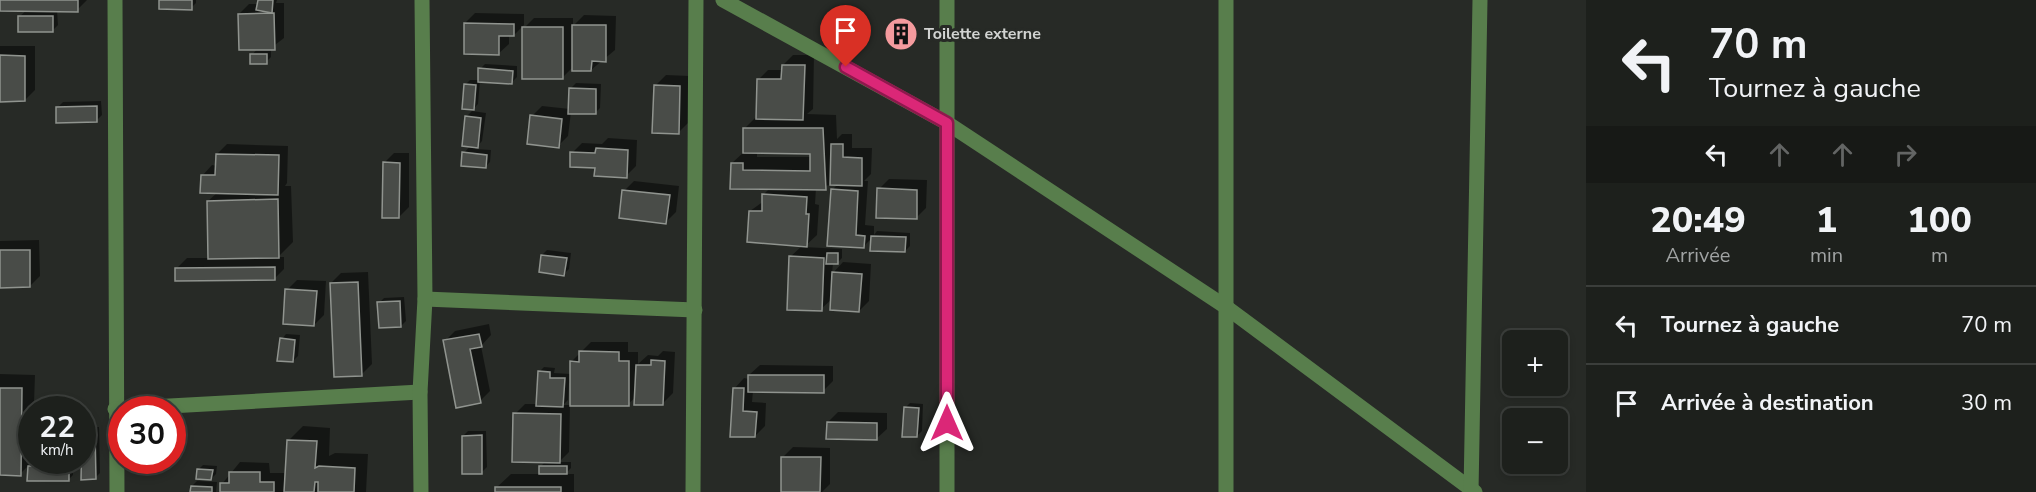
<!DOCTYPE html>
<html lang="fr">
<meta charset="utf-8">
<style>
body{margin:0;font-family:"Nunito Sans",sans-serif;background:#2a2d29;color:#f1f3f6;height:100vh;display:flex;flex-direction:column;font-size:22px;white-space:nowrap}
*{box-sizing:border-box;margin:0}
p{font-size:20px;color:#a0a3a3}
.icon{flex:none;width:33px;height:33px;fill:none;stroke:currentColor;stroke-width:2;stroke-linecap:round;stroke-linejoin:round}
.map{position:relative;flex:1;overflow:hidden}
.drawer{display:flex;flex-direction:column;background:#1d201c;width:450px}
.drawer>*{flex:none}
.top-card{background:#1d201c;color:#f1f3f6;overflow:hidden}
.controls{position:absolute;left:1502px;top:330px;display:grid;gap:12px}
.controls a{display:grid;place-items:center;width:66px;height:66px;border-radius:9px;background:#1d201c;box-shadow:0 3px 9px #0003,0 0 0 2px #3b3e3b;font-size:30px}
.speed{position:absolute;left:18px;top:396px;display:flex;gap:12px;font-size:30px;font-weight:700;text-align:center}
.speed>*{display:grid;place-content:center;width:78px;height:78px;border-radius:50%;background:#1d201c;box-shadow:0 3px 9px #0003,0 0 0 2px #3b3e3b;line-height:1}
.speed small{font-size:15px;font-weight:400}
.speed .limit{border:9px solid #d22;background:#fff;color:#111}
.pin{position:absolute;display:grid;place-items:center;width:51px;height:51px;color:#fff;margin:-62px -26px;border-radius:50% 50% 50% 0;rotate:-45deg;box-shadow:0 0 6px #0007}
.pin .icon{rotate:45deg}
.me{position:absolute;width:66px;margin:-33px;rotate:0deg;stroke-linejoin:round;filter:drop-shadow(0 0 4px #0008)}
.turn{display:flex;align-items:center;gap:21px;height:126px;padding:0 24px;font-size:27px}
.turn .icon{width:78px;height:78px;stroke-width:2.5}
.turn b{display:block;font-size:42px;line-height:51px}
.lanes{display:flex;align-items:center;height:57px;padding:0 24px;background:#0003;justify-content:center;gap:30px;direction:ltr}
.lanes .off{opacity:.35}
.eta{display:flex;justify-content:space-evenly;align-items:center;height:102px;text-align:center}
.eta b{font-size:36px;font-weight:800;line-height:42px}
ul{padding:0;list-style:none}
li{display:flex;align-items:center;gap:18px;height:78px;padding:0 24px;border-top:2px solid #3b3e3b}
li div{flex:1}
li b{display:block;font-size:22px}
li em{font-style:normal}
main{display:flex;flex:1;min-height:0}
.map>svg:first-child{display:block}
</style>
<main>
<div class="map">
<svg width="1586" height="492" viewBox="0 0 1586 492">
<rect width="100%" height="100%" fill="#272a26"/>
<g fill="#0007" fill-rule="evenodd">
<polygon points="0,0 87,0 77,10 57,10 58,25 53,30 20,16 27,10 0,9"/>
<polygon points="161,0 196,0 196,3 191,8"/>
<polygon points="259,0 277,0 276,3 284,3 284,38 271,48 271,57 266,62 252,55 258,48 239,14 249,4 259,4"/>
<polygon points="475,13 524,14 524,27 524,25 514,35 509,35 509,44 498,54 465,23"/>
<polygon points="584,15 616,16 615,50 591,70 573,67 562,78 524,28 534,18 573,18 573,26"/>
<polygon points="911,21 916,29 911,34 893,33"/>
<polygon points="0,46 35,46 35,90 25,100 0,100"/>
<path d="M793,55H814L813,109L807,114L836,115L837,139L842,134H852V148H872L871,174L864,181H868L865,225L874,226V235L877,231L910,233V246L905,251L872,238L864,246L829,245L832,190L839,183L816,188L815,204L819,205L817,235L804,247L842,249V258L837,263H833L832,274L843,262L871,264L869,301L859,311L832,299L821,309L790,257L803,245L750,211L764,201V194L770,188L732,163L745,151V128L758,115V80L768,70H783V65ZM757,152H812V157H757Z"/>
<polygon points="485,64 517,66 517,77 512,82 480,80 478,104 473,109 465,85 470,80 479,80 480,69"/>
<polygon points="666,75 690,76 688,123 678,133 656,85"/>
<polygon points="576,83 601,84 600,108 595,113 571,112 568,136 558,146 532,116 542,106 570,109 571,88"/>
<polygon points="101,101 102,115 97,120 58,107 63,102"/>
<polygon points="472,111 486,113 482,141 475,149 491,150 490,162 485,167 464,153 471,145 467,116"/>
<polygon points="608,138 637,140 636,166 626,176 597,166 572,153 582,143 602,144"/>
<polygon points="227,144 288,146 287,183 285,186 291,186 293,242 278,257 284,257 284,269 274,279 177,268 187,258 210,258 208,201 218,192 202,176 212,165 217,166 217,154"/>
<polygon points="394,153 409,153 409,207 399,217 384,163"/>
<polygon points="889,179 927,180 926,208 916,218 879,189"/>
<polygon points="634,181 679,186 676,212 666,222 624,191"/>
<polygon points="39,240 40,276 30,286 0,286 0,241"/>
<polygon points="547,250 571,253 569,269 564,274 542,255"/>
<polygon points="368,272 372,364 362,374 331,283 341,273"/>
<polygon points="297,280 326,281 324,315 314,325 287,290"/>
<polygon points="404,297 406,321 401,326 379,303 384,298"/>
<polygon points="489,324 491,335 481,346 490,391 480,401 445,341 455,331"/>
<polygon points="286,334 300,335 298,356 293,361 282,339"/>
<polygon points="591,342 628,342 628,352 638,352 638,364 648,355 658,356 663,351 675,352 673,393 663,403 636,397 628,404 569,383 568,400 563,405 570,405 569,452 559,462 571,462 571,468 565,474 574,474 574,492 496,492 496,488 511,474 540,474 540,467 545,462 515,414 525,404 538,404 539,372 544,367 555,368 554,373 571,374 571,362"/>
<polygon points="760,365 833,366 833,381 823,391 753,391 752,402 766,403 765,426 755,436 731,435 734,389 744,378 749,379 749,375"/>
<polygon points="0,374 35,375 32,460 73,462 73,475 68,480 29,479 29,465 20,474 0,474"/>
<polygon points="910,403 923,404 922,431 917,436 905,408"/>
<polygon points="838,412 887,413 887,429 876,439 828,422"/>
<polygon points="303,426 330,428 329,456 335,453 368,454 366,492 319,492 319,489 316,492 222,492 222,484 240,462 269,463 270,473 284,473 284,482 286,482 289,440"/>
<polygon points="86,427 99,427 100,473 95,478 82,460 82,431"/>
<polygon points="468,431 486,431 487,467 482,472 463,436"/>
<polygon points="793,447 830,448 830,484 822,492 831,492 783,492 783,457"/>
<polygon points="203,465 217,466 216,474 211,479 198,470"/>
<polygon points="197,481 217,482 216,492 192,492 192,486"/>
</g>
<g fill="#494c48" stroke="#90948f" stroke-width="1.5">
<polygon points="0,0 78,0 78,12 0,11"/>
<polygon points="159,0 192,0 192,10 159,9"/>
<polygon points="258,0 273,0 272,13 256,10"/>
<polygon points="274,13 275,50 239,50 238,14"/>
<rect x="18" y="16" width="35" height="16"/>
<polygon points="464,23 514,24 514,36 499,36 499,55 464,54"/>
<polygon points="906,24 912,35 896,42 891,32"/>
<polygon points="572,25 606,25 606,62 592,61 591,71 572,71"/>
<rect x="522" y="27" width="41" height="52"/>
<rect x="250" y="54" width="17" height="10"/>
<polygon points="0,55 25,56 25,101 0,102"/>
<polygon points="782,65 805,65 803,120 756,119 757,79 781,79"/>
<polygon points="478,68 513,71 512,84 478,82"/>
<polygon points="464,84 476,85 474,110 462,109"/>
<polygon points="654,85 680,86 679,134 652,133"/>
<polygon points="569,88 596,89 596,114 568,114"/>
<polygon points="97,106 97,122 56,123 56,107"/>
<polygon points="530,115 562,119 559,148 527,144"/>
<polygon points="465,116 481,118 478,148 462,146"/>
<polygon points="743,128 823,128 826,190 730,189 731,163 743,163 743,170 810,171 810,154 743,153"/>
<polygon points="831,144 843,144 843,157 862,158 862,186 830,185"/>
<polygon points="596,148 628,150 627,178 594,176 595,168 570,167 570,152 595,153"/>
<polygon points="462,152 487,155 486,168 461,166"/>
<polygon points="216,154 279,155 278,195 200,193 201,175 215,175"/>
<polygon points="383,162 400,163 399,218 382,218"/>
<polygon points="877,188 917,190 917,219 876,218"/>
<polygon points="831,189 858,191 856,235 865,236 864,248 827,246"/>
<polygon points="622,190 670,195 666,224 619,218"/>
<polygon points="762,194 807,197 806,214 809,214 807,247 747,242 749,211 762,211"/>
<polygon points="278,199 279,258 208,259 207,201"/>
<polygon points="871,236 906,237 905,252 870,251"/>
<polygon points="0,250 30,250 30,287 0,288"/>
<polygon points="827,253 838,253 838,264 826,264"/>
<polygon points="541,255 567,258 564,276 539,272"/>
<polygon points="789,256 824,258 822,311 787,310"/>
<polygon points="275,267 275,280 175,281 175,268"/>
<polygon points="832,272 862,274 859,312 830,310"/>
<polygon points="358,282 362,376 334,377 330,283"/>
<polygon points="285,289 317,291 314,326 283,324"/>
<polygon points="400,301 401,327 379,328 377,302"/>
<polygon points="479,334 482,347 470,349 481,403 456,408 443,340"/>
<polygon points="280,338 295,340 293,362 277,361"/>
<polygon points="579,351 619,352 619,361 629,361 629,406 570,406 570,361 579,362"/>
<polygon points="651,360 665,361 663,405 634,405 636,365 651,365"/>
<polygon points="538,371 550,372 550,378 565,378 563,407 536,406"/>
<polygon points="748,375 824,375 824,393 748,392"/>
<polygon points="0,388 22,388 21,476 0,475"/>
<polygon points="733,388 744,388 743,411 757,412 755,437 730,437"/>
<polygon points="904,407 919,408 917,437 902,437"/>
<polygon points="513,413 561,414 560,463 512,462"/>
<polygon points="827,422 877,423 877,440 826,439"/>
<polygon points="95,431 96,479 81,480 82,432"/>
<polygon points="482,435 482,474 462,474 462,436"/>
<polygon points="287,440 317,441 315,468 319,466 355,468 354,492 318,492 318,482 315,482 314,492 284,492"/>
<polygon points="781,457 821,457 820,492 781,492"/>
<polygon points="28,466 69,466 69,481 27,481"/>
<rect x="539" y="466" width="28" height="8"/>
<polygon points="197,469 213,470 211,480 196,479"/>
<polygon points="229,472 260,472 260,482 274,482 274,492 220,492 220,483 229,483"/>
<polygon points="191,486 212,487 212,492 190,492"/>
<rect x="495" y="487" width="66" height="5"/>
</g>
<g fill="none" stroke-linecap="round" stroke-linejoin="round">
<g stroke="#587e4c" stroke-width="15">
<polyline points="115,0 117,492"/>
<polyline points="723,0 947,123 1226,307 1475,492"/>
<polyline points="425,299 695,310"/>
<polyline points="115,409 420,392"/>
<polyline points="421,492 420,392 425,299 422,0"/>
<polyline points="693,492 696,0"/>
<polyline points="947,492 947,0"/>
<polyline points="1226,492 1226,0"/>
<polyline points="1471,492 1480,0"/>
</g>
</g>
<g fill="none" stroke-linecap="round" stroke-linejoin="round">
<defs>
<polyline id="route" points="846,67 947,123 947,423"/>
</defs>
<use href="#route" stroke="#8e194d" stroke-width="15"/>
<use href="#route" stroke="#db2777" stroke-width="10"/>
</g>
<defs>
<symbol id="building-disc" viewBox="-11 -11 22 22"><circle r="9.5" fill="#f59b9e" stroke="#272a26"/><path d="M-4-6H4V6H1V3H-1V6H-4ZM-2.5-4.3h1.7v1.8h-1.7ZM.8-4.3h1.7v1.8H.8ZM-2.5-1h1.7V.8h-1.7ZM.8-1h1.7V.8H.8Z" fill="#111"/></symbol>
</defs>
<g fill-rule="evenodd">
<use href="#building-disc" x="882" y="15" width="38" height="38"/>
</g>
<g text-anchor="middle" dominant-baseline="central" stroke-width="6" stroke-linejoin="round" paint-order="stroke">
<g font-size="16" font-weight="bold" fill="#d2d4d2" stroke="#272a26" text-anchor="start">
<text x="924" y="34">Toilette externe</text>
</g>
</g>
</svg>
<div class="controls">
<a>+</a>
<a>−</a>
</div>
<div class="speed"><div>22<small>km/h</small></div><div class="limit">30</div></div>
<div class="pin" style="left:846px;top:67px;background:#d93025"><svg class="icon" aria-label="arrive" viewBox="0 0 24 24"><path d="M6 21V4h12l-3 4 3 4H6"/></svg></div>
<svg class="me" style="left:947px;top:423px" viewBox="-20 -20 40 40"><path d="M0-17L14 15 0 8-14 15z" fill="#db2777" stroke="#fff" stroke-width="4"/></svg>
</div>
<section class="drawer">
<div class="top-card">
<div class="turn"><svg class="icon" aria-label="left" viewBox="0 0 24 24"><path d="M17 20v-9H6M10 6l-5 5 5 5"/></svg><div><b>70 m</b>Tournez à gauche</div></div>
<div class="lanes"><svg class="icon" aria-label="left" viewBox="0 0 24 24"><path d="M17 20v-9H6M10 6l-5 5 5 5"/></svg><svg class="icon off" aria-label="ahead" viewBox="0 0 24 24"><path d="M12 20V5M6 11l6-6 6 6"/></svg><svg class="icon off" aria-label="ahead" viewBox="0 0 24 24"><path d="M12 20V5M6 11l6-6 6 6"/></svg><svg class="icon off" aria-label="right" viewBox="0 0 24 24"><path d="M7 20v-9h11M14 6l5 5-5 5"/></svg></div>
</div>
<div class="eta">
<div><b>20:49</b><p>Arrivée</p></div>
<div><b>1</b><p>min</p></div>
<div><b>100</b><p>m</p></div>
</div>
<ul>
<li><svg class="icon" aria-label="left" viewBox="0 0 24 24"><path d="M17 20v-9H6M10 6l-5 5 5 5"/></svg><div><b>Tournez à gauche</b></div><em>70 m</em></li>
<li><svg class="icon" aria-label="arrive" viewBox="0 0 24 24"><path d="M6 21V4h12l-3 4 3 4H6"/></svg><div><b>Arrivée à destination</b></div><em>30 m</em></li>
</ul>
</section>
</main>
